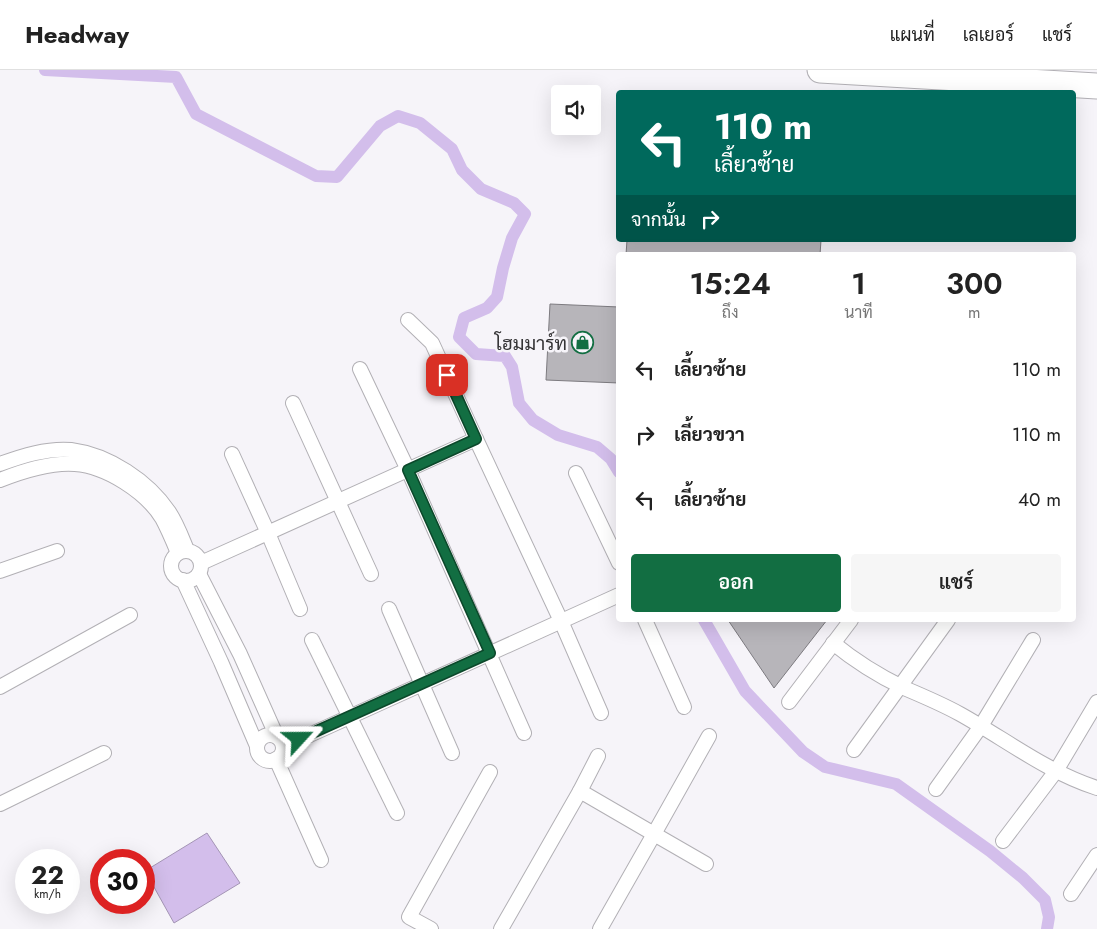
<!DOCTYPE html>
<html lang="th">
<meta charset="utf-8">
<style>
body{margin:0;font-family:Jost,Sarabun,sans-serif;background:#f6f6f6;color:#222;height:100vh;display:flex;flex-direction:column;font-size:19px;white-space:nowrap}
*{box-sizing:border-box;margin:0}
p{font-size:16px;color:#767676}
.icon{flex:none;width:28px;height:28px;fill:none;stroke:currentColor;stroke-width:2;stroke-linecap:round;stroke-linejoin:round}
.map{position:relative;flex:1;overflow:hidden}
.sheet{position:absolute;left:616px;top:182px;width:460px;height:370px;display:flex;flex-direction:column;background:#fff;border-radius:5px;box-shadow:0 5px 20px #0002}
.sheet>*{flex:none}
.banner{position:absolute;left:616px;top:20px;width:460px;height:152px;border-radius:5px;box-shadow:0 5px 20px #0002;background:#00695c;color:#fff;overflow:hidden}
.controls{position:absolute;left:551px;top:15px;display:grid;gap:10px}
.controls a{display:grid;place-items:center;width:50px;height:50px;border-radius:5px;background:#fff;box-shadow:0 5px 20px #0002;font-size:25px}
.speed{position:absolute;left:15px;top:779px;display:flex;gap:10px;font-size:25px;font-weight:700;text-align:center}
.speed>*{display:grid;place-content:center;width:65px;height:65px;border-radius:50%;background:#fff;box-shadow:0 5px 20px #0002;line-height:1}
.speed small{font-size:12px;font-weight:400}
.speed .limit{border:8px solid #d22;background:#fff;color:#111}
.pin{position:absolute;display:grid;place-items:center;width:42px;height:42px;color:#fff;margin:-21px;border-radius:10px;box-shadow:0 2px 8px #0006}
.me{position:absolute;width:55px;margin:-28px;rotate:66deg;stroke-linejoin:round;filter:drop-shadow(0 0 4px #0008)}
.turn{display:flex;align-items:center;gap:18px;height:105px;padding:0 15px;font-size:22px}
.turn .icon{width:65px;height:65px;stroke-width:2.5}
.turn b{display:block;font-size:35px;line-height:42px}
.then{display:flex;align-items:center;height:48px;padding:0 15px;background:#0003;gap:10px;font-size:19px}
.eta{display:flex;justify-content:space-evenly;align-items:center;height:85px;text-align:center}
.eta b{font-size:30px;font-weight:600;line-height:35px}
.action{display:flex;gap:10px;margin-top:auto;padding:10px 15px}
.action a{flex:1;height:58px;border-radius:5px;background:#126e42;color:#fff;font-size:20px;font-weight:600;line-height:58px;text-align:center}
.action a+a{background:#f6f6f6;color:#222}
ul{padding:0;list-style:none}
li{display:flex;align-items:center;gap:15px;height:65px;padding:0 15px}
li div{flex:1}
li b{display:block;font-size:19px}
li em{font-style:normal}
header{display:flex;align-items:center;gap:30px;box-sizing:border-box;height:70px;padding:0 25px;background:#fff;border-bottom:1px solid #e0e0e0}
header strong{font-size:24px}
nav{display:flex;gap:28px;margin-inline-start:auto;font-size:18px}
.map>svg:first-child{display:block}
</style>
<header>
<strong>Headway</strong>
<nav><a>แผนที่</a><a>เลเยอร์</a><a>แชร์</a></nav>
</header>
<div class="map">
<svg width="1097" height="859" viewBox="0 0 1097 859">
<rect width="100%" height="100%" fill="#f6f4f9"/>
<polygon fill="#d3beeb" stroke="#a495b5" points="207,763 240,813 174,853 145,801"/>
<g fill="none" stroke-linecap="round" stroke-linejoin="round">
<g stroke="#d3beeb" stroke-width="12">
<polyline points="45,0 176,7 196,44 316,106 337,107 380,56 398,46 420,53 452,79 462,100 481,119 514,133 525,144 512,168 503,198 497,227 487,238 464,248 459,267 476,284 505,286 512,297 519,333 533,350 558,365 597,377 611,389 619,402"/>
<polyline points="704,550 745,621 803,682 825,697 896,714 990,781 1023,808 1045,830 1049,847 1047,859"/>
</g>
</g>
<g fill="#b7b5ba" stroke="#7d7b80">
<polygon points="627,170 821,170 820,185 626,185"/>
<polygon points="550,234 619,237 619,313 546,310"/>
<polygon points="728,550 827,550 774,618"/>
</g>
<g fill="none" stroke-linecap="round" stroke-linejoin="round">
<defs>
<g id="street">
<polyline points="360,299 408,400 524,663"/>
<polyline points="293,333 371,504"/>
<polyline points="476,369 561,551 601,643"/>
<polyline points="232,384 268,463 300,539"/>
<path d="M0,394C22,386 47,378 71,380C109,385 148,411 169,442C177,454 182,468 187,480"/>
<polyline points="576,403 619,493"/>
<path d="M0,410C23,401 50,392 75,394C106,396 146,422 162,448C168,459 173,471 178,483"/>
<circle cx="186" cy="496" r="15"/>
<polyline points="201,493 476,369 432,273 408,250"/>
<polyline points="0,501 57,481"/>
<polyline points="199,504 240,584 277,667"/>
<polyline points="183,510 221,592 257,676"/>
<polyline points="389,539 452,683"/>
<polyline points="645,550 684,637"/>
<polyline points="312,570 397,743"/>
<path d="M833,573C855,591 879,606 904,618C923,626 942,634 960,644C1005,669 1047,702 1097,718"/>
<polyline points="0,617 130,545"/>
<polyline points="789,632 851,550"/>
<circle cx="270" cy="678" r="13"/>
<polyline points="283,677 619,525"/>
<polyline points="854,680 948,550"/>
<polyline points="276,689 321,790"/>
<polyline points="936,719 981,656 1033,570"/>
<polyline points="580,721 598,686"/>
<polyline points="0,734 104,683"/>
<polyline points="1003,771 1056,701 1097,632"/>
<polyline points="1071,824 1097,785"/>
<polyline points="431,859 409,847 490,702"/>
<polyline points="501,859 580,721 654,764 709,666"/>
<polyline points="600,859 654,764 706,794"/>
</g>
<polyline id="highway" points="820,0 1097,16"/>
</defs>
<use href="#street" stroke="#b2b0b5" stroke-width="16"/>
<use href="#highway" stroke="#b2b0b5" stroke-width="27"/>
<use href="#street" stroke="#fff" stroke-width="14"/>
<use href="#highway" stroke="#fff" stroke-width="25"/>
</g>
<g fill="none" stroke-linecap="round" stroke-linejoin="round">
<defs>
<polyline id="route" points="299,669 490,583 408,400 476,369 447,305"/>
</defs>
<use href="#route" stroke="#0c482b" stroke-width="12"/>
<use href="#route" stroke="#126e42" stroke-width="9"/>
</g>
<defs>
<symbol id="shop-ring" viewBox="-11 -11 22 22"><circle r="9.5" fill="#f6f4f9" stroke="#126e42" stroke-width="1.5"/><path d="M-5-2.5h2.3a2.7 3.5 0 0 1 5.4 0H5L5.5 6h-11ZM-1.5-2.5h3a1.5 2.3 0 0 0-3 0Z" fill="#126e42"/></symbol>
</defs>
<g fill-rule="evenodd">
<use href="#shop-ring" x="570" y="260" width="25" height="25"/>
</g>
<g text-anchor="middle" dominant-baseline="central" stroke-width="5" stroke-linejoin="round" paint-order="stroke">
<g font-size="19" fill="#353436" stroke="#f6f4f9" text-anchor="end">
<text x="567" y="273">โฮมมาร์ท</text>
</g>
</g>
</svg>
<div class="controls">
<a><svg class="icon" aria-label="sound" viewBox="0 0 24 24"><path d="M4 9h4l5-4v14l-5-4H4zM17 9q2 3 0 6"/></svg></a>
</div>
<div class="speed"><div>22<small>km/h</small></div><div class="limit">30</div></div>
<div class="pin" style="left:447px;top:305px;background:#d93025"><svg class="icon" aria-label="arrive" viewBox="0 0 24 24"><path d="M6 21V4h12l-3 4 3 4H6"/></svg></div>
<svg class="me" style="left:299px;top:669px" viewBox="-20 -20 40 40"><path d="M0-17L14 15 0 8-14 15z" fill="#126e42" stroke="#fff" stroke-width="4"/></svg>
<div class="banner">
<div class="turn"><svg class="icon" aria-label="left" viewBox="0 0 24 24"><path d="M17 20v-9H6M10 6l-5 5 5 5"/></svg><div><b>110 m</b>เลี้ยวซ้าย</div></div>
<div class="then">จากนั้น<svg class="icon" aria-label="right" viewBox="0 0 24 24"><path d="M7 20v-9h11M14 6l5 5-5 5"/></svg></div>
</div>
<section class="sheet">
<div class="eta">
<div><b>15:24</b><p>ถึง</p></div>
<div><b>1</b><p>นาที</p></div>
<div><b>300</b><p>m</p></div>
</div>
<ul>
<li><svg class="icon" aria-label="left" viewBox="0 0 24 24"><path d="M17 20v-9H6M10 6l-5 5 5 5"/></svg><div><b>เลี้ยวซ้าย</b></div><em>110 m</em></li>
<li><svg class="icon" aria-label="right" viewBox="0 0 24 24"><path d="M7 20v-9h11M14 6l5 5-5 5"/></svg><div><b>เลี้ยวขวา</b></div><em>110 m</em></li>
<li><svg class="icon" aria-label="left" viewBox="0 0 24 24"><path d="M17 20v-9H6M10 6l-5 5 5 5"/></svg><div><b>เลี้ยวซ้าย</b></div><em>40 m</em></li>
</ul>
<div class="action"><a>ออก</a><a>แชร์</a></div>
</section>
</div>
